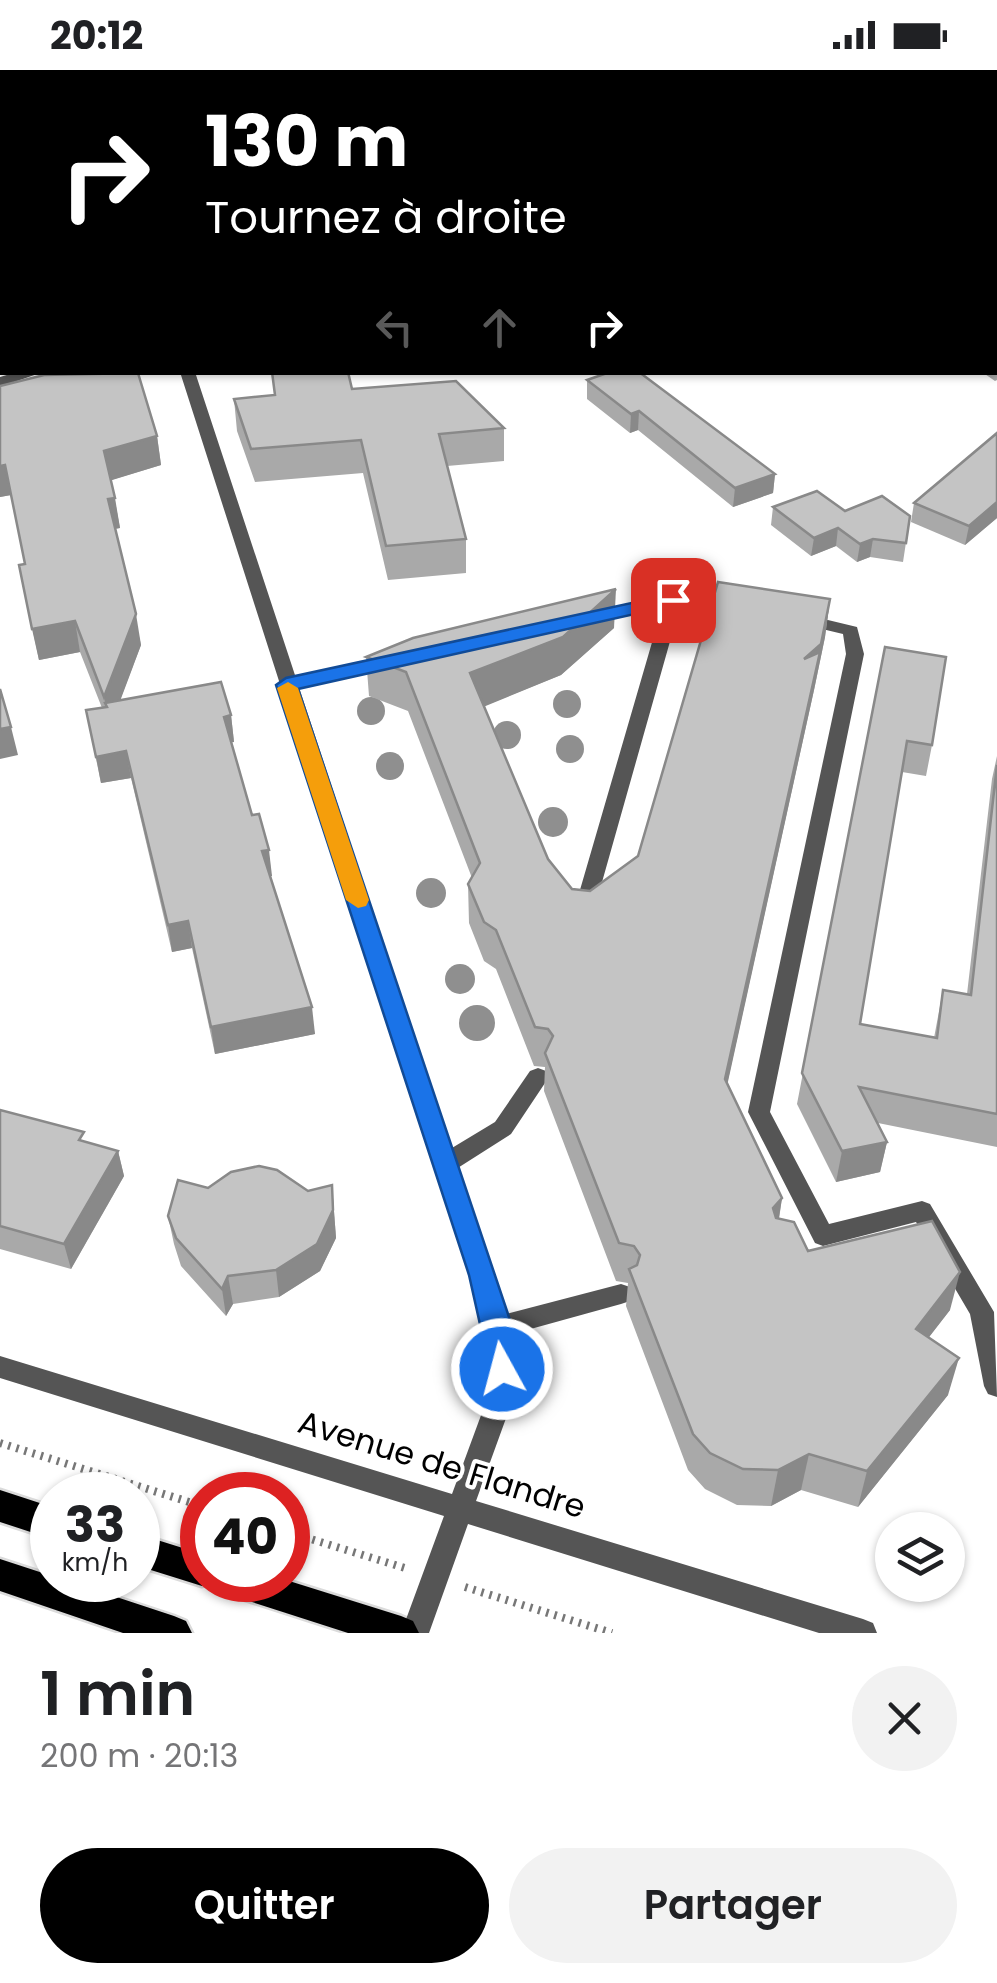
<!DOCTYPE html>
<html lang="fr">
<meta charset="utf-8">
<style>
body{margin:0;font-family:Poppins,sans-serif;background:#f2f2f2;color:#202124;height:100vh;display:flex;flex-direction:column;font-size:38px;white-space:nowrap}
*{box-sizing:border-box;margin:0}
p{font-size:32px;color:#757577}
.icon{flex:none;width:55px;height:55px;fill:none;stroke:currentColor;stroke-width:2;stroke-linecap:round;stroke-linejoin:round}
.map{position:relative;height:1563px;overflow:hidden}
.panel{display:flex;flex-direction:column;background:#fff;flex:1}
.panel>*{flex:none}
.top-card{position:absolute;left:0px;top:0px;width:998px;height:305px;box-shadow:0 2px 8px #0004;background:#000;color:#fff;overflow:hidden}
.tools{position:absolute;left:875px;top:1442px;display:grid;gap:20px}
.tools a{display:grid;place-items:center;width:90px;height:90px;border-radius:50%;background:#fff;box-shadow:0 2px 8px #0004;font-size:50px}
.speed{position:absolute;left:30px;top:1402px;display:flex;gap:20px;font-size:50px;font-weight:700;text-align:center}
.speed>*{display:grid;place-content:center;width:130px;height:130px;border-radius:50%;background:#fff;box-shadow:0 2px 8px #0004;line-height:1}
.speed small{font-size:25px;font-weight:400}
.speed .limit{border:15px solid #d22;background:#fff;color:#111}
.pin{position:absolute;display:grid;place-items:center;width:85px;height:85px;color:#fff;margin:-42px;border-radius:20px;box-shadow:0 5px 15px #0006}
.me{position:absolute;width:110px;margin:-55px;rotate:353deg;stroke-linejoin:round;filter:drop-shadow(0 0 8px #0008)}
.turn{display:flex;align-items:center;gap:35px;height:210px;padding:0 40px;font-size:45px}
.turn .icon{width:130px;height:130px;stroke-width:2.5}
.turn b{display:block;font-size:70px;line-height:85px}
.lanes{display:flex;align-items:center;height:95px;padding:0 40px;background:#0003;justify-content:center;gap:50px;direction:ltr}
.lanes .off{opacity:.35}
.round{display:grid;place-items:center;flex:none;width:105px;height:105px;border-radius:52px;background:#f2f2f2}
.headline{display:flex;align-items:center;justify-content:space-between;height:170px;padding:0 40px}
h1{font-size:60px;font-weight:600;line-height:75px}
.button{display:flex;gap:20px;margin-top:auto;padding:20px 40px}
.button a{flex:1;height:115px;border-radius:60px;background:#000;color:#fff;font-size:40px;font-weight:600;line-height:115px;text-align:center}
.button a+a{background:#f2f2f2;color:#202124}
.status{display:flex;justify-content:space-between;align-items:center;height:70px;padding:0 50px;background:#fff;direction:ltr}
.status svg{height:28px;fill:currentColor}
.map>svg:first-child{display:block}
</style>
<div class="status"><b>20:12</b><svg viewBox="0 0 49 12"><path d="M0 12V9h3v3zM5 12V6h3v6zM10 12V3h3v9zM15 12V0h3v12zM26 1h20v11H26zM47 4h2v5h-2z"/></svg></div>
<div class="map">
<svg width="997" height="1563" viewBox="0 0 997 1563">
<rect width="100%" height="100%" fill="#fff"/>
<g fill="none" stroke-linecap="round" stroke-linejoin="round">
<defs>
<g id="primary">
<polygon points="0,1420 52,1437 52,1469 0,1452"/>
<polygon points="138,1464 202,1484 202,1510 214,1512 202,1516 138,1496"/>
<polygon points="0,1489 52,1506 52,1510 65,1510 174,1546 186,1551 192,1563 123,1563 0,1521"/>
<polygon points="216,1510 286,1510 401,1546 413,1551 419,1563 348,1563 221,1522"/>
</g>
</defs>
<use href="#primary" stroke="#dbdbdb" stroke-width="5"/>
<g stroke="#777" stroke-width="8" stroke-dasharray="2.5 6" stroke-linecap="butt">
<polyline points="0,1373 202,1436"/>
<polyline points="288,1462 405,1498"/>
<polyline points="465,1517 612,1563"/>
</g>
<g fill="#555" fill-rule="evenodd">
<polygon points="638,0 653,0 654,2 640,2"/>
<polygon points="673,525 735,534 744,539 735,544 680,536 593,844 583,851 573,844 662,538 591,553 582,548 585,544"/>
<polygon points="803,544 857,557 864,584 770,1042 829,1154 922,1131 930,1134 994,1242 997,1327 988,1324 984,1316 970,1244 916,1152 823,1176 815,1173 748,1042 846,584 843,564 797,553 794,549 797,545"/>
<polygon points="392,586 398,588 401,592 398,596 287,621 278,615 287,609"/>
<polygon points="538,998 546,1001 549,1007 511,1064 453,1101 445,1103 437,1101 433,1094 437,1087 495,1052 530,1001"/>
<polygon points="621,1214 630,1217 633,1224 630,1231 621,1234 498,1268 489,1265 486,1257 489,1249 498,1246"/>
</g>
<g fill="#555" fill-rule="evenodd">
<polygon points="0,54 2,55 2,64 0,63"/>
<polygon points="17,302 43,302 0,317 0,307"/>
</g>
<polygon fill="#555" fill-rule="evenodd" points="180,302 195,302 510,1257 513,1329 476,1431 863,1549 873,1553 877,1563 819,1563 468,1454 429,1563 401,1563 444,1446 0,1308 0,1286 452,1424 487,1329 486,1257"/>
<use href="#primary" fill="#000" fill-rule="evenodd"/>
</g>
<g fill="#8f8f8f">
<circle cx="567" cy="634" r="14"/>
<circle cx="371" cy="641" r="14"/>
<circle cx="507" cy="665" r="14"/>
<circle cx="570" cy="679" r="14"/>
<circle cx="390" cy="696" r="14"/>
<circle cx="553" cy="752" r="15"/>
<circle cx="431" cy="823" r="15"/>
<circle cx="460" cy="909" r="15"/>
<circle cx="477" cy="953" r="18"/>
</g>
<g fill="#a9a9a9">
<polygon points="997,226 997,310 995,311 982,302 995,302 995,227"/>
<polygon points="587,310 775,404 773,423 733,437 638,360 630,363 587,329"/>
<polygon points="0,316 157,366 161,395 111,410 120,458 115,459 141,575 120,630 231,645 234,672 231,672 252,745 272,806 270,806 315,964 215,984 192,878 172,882 131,708 101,713 86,640 102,638 80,582 39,590 19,495 25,494 11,425 0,427"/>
<polygon points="352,319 504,358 504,391 447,396 466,469 466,503 388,510 363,403 255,412 237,361 234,329"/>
<polygon points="997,363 997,448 965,475 911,452 914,433"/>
<polygon points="773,437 910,446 903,492 870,487 857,492 836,476 811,486 771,455"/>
<polygon points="830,529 825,567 814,620 727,1014 782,1128 779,1149 808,1181 950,1240 928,1268 948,1325 858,1437 801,1420 771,1436 737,1435 705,1419 688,1400 626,1236 628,1213 616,1211 544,1021 545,997 534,996 496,899 484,891 469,853 468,814 472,808 408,641 369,626 366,587 614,558 561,605 484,636 548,789 572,819 590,821 638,786"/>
<polygon points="885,577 932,675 926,706 902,702 860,954 934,968 943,920 967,924 992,709 997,686 997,1077 878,1053 887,1072 880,1102 836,1112 797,1034"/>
<polygon points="0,1040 87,1072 118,1081 124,1106 71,1199 0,1179"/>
<polygon points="332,1115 336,1168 320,1201 279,1227 233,1234 226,1246 181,1196 174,1174 168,1146 308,1121"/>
</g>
<g fill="#898989">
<polygon points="394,0 423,0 409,2 394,2"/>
<polygon points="2,138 2,155 0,155 0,139"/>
<rect x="0" y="248" width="2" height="19"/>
<polygon points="639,341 638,360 630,363 631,344"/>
<polygon points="157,366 161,395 109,411 104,381"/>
<polygon points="5,395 11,425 0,427 0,396"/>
<polygon points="775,404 773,423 733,437 735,418"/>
<polygon points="115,428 120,458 113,459 108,429"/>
<polygon points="997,432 997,448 965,475 969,456"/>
<polygon points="838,458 836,476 811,486 814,468"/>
<polygon points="873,469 870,487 857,492 860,474"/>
<polygon points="616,519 614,558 561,605 471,642 470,603"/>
<polygon points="830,529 825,567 814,620 720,1048 725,1009 804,589"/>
<polygon points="136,544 141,575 110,658 104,627"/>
<polygon points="75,551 80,582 39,590 32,559"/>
<polygon points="231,645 234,672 227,673 224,647"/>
<polygon points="11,657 18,685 0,689 0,659"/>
<polygon points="126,681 131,708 101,713 96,687"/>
<polygon points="269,780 272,806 265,807 262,781"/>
<polygon points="188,851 192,878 172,882 168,855"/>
<polygon points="312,937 315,964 215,984 211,957"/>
<polygon points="887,1072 880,1102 836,1112 842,1081"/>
<polygon points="118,1081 124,1106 71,1199 64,1174"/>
<polygon points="332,1115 336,1168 320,1201 279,1227 276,1200"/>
<polygon points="782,1128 776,1166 773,1138"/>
<polygon points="960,1202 950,1240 906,1297 916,1259"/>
<polygon points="228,1206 233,1234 226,1246 222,1219"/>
<polygon points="959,1288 948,1325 858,1437 867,1401"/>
<polygon points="809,1384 801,1420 771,1436 778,1400"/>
</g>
<g fill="#c4c4c4" stroke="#898989" stroke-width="2.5">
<polygon points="824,0 997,0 997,22 995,22 995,2 815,2"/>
<rect x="995" y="36" width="2" height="38"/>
<polygon points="0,111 2,115 2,138 0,139"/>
<polygon points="0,161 2,165 2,248 0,248"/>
<polygon points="997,226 997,293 995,292 995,227"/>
<polygon points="272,302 348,302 352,319 456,311 504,358 439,364 466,469 386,476 361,370 251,379 234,329 275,325"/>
<polygon points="610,302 639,302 775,404 735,418 639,341 631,344 587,310"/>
<polygon points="138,303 157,366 104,381 115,428 108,429 136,544 104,627 75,551 32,559 19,495 25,494 5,395 0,396 0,316 44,305"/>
<polygon points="997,363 997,432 969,456 914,433"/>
<polygon points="817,421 845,441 882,426 910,446 906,473 873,469 860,474 838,458 814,468 773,437"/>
<polygon points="718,512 830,529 821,574 804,589 820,582 725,1009 782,1128 773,1138 776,1148 794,1152 808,1181 932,1151 960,1202 916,1259 959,1288 867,1401 809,1384 778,1400 743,1399 710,1383 693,1364 629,1199 637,1195 640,1185 634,1176 619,1173 545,983 553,966 548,959 535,957 496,860 484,852 468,814 480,793 406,602 366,587 413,568 616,519 563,567 470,603 548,789 572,819 590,821 638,786"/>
<polygon points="885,577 946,587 932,675 907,671 860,954 937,968 943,920 971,925 997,695 997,1044 859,1017 887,1072 842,1081 802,1003"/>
<polygon points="221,612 231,645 224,647 252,745 259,744 269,780 262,781 312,937 211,957 188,851 168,855 126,681 96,687 86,640 107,637 105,633"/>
<polygon points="0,619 11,657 0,659"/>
<polygon points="0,1040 84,1062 79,1070 118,1081 64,1174 0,1156"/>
<polygon points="259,1096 277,1100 308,1121 332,1115 333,1140 317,1174 276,1200 228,1206 222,1219 176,1168 168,1146 178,1110 208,1118 231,1102"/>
</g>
<polygon fill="#1a73e8" stroke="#114b97" stroke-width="2.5" points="673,524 683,530 680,534 298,619 512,1256 517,1299 512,1308 502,1311 492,1308 469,1205 276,615 286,608"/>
<polygon fill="#f59e0b" points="288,612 298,618 369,830 366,836 358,838 346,830 277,618"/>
<g text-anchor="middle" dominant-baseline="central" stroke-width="8" stroke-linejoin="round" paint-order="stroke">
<g font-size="32" fill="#000" stroke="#fff">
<text transform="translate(442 1394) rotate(17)">Avenue de Flandre</text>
</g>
</g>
</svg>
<div class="tools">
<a><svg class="icon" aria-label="layers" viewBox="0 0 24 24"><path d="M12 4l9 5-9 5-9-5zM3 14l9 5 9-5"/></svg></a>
</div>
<div class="speed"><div>33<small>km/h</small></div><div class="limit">40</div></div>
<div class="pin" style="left:673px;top:530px;background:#d93025"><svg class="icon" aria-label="arrive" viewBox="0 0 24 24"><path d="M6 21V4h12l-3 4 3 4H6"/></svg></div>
<svg class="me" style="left:502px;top:1299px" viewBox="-20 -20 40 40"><circle r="17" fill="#1a73e8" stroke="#fff" stroke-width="3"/><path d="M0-11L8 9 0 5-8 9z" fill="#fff"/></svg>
<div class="top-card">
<div class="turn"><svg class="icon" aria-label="right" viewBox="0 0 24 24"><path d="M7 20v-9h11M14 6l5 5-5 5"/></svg><div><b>130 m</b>Tournez à droite</div></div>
<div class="lanes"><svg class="icon off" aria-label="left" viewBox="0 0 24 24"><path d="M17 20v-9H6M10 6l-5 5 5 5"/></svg><svg class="icon off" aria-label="ahead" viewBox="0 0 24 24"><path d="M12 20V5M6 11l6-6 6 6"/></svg><svg class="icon" aria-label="right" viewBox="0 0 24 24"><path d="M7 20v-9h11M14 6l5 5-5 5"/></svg></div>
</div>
</div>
<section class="panel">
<div class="headline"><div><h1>1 min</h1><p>200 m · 20:13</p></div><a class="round"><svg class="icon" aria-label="close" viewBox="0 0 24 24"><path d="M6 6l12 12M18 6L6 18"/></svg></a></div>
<div class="button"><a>Quitter</a><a>Partager</a></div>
</section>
